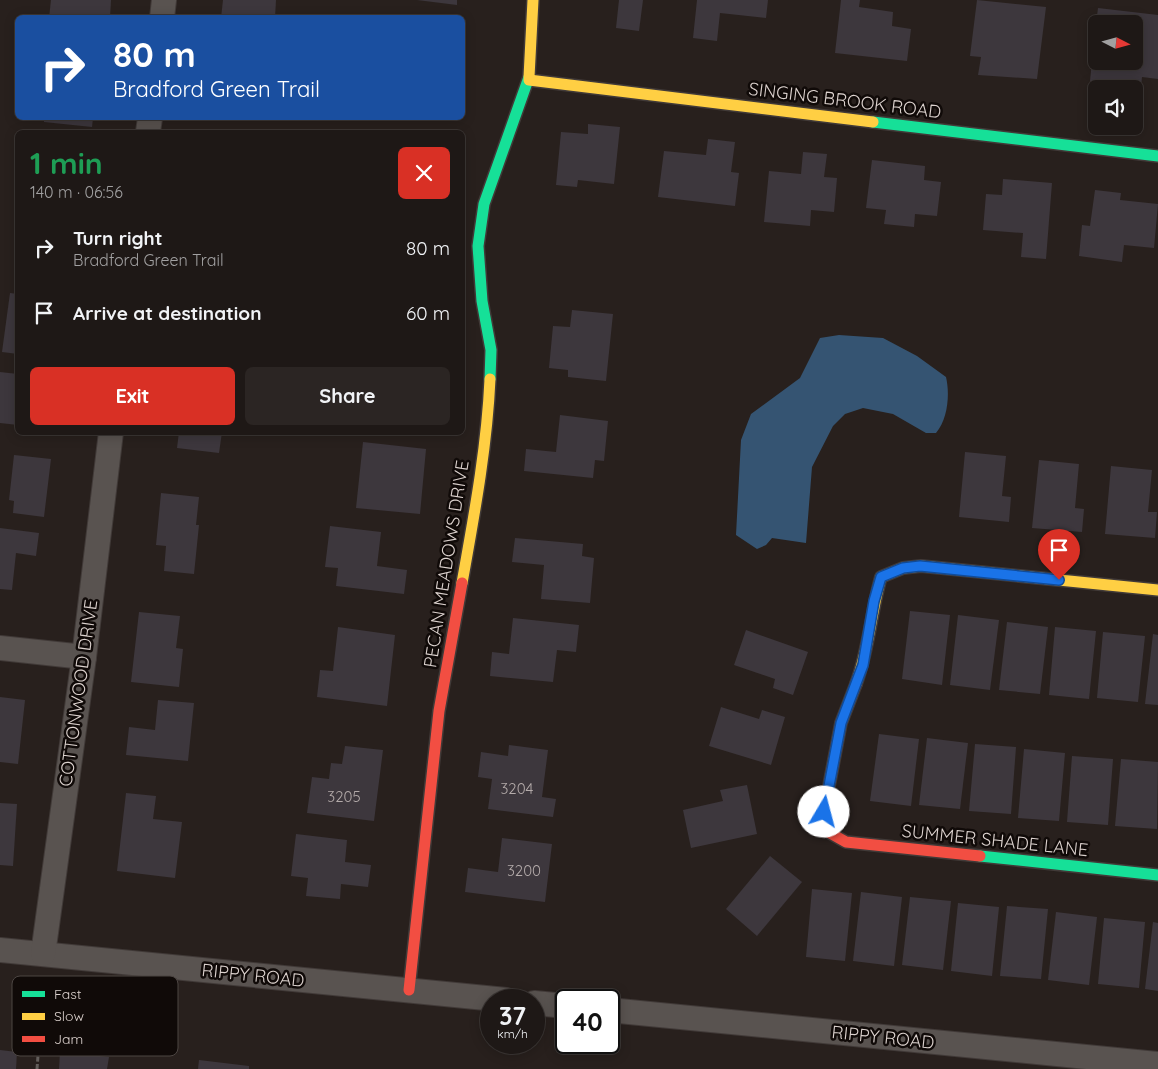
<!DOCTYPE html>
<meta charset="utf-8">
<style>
body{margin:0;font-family:Quicksand,sans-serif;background:#2b2523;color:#f1f3f6;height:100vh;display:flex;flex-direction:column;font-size:19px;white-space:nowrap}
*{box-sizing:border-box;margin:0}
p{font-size:16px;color:#a1a0a1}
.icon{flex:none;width:28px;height:28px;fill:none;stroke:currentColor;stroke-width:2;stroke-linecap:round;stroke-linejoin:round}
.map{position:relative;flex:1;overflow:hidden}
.drawer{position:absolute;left:15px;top:130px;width:450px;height:305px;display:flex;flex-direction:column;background:#1e1816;border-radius:8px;box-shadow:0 2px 12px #0003,0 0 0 1px #3c3735}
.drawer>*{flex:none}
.banner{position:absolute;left:15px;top:15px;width:450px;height:105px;border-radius:8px;box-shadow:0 2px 12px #0003,0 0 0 1px #3c3735;background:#1a4fa0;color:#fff;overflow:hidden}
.needle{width:32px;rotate:96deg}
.fabs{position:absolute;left:1088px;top:15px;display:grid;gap:10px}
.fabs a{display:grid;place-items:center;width:55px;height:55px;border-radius:8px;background:#1e1816;box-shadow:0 2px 12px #0003,0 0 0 1px #3c3735;font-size:25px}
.speed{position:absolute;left:480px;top:989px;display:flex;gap:10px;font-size:25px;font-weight:700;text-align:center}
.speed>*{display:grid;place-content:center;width:65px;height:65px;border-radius:50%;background:#1e1816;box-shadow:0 2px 12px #0003,0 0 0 1px #3c3735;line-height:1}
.speed small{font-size:12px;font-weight:400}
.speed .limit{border:2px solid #111;border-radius:8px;background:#fff;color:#111}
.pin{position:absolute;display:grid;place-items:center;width:42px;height:42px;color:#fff;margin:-51px -21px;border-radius:50% 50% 50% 0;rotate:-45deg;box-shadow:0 0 5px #0007}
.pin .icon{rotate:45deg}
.me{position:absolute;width:55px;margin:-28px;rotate:8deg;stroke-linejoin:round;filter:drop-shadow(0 0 4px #0008)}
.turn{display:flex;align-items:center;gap:18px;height:105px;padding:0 15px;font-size:22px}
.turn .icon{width:65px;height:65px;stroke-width:2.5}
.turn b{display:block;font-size:35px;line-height:42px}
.round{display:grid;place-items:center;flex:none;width:52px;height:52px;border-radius:8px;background:#2b2523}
.headline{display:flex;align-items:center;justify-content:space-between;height:85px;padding:0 15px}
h1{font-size:30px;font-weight:700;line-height:38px;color:#1e9e55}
.cta{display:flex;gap:10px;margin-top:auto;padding:10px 15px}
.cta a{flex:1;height:58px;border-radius:8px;background:#d93025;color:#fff;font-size:20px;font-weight:700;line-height:58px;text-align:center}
.cta a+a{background:#2b2523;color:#f1f3f6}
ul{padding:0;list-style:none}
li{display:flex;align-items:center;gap:15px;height:65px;padding:0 15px}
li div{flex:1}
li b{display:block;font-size:19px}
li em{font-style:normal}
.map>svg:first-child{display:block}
</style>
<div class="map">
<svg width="1158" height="1069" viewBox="0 0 1158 1069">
<rect width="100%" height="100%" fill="#28201d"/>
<path fill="#355472" d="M839,335L883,338L917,356L946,377C950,394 948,419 936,433H926L893,414L863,408L845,414L833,426L812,467L806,543L772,538L766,545L757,549L736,535L741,440L751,414L800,378L820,338Z"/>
<g fill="#3d373d">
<polygon points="51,0 111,0 110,18 49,18"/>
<polygon points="223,0 276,0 275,18 221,18"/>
<polygon points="417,0 457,0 457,5"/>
<polygon points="619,0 643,0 639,31 616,28"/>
<polygon points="697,0 768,0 766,18 720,13 717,41 693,38"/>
<polygon points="841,0 860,0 859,7 893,12 892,26 911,29 907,61 835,53"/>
<polygon points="977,0 1046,7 1037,79 978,75 981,57 970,56"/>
<polygon points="1098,8 1158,15 1158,79 1142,77 1140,97 1134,96 1134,89 1116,89 1117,84 1090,81 1095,32 1096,61 1134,61 1134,24 1096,24"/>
<polygon points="44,118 93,118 92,127 44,122"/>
<polygon points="588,124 620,127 614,184 578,180 577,187 556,185 561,132 588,134"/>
<polygon points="708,139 735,142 731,172 739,173 735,206 658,197 664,151 706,155"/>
<polygon points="803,152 827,154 824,177 837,178 834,212 811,210 810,226 764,222 769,171 801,174"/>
<polygon points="872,160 925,166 924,180 941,182 937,216 915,214 914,227 884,224 886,210 866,208"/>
<polygon points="1003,179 1052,183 1046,259 1021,257 1023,233 983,230 986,194 1002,195"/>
<polygon points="1095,190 1121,193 1120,200 1158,204 1154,248 1124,245 1122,262 1079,256 1082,225 1090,226"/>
<polygon points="10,293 18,294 18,354 2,352"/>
<polygon points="572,310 613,314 606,381 568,377 568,370 549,368 553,326 570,327"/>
<polygon points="0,372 18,374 18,425 0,423"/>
<polygon points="560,415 608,421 604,461 595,460 593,478 524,471 526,449 556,452"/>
<polygon points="179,432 222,432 219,453 177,448"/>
<polygon points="363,442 426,449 420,514 356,508"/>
<polygon points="965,452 1006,456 1002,496 1011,497 1009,522 959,517"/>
<polygon points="14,455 51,459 44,517 13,513 14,501 9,500"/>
<polygon points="1039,460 1079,464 1075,508 1084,509 1082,532 1032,528"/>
<polygon points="1111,466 1152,470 1148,512 1157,512 1155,538 1105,534"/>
<polygon points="161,493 199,497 196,525 199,525 194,574 164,571 166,546 156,545"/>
<polygon points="330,526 381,532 377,566 407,570 404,594 336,586 338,568 325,567"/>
<polygon points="0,528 39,533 36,556 16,553 12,590 0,589"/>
<polygon points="515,538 583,544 582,556 594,558 590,603 541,599 544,565 512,562"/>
<polygon points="910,611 950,615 942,685 902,679"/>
<polygon points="139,612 180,616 176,648 183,649 179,687 131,682"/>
<polygon points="958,615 999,620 990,690 950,685"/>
<polygon points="513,618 579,625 576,652 557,650 553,682 490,676 492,652 509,654"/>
<polygon points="1007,622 1048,627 1040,694 999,690"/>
<polygon points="338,627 395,635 387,706 317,697 320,670 333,671"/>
<polygon points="1055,627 1096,631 1089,699 1049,695"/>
<polygon points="746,630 808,652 793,695 773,688 775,679 734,665"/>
<polygon points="1103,632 1145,636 1138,702 1097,698"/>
<polygon points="1153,634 1158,635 1158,705 1145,704"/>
<polygon points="0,697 25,700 18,764 0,762"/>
<polygon points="158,700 194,703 188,761 126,755 129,727 155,730"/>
<polygon points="721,707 759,719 762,710 785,717 771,765 709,746"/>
<polygon points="879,734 919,739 911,806 870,801"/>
<polygon points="927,738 968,743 960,809 919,805"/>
<polygon points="975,744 1016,747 1011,814 969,811"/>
<polygon points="509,745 548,750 542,797 556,799 553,817 488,809 492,779 478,777 481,752 508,756"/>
<polygon points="345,746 383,750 374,821 307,813 312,777 329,779 331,763 342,764"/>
<polygon points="1024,749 1065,753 1059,821 1018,818"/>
<polygon points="1072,756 1113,759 1108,825 1067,822"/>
<polygon points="1121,759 1158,762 1157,829 1115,826"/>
<polygon points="747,785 757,834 691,848 683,810 723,801 720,790"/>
<polygon points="126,793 156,796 153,819 182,822 175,878 117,871"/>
<polygon points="0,803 17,804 13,866 0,865"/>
<polygon points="296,834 347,840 345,862 371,865 368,887 341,884 340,899 306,896 308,878 291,876"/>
<polygon points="502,838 552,844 545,902 465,892 468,868 498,872"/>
<polygon points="770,856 802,882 757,936 726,909"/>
<polygon points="812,889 852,893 845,961 806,957"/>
<polygon points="861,892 902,897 894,966 853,961"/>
<polygon points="910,897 951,901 943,970 902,965"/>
<polygon points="958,903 999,907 992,976 951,971"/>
<polygon points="1007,906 1048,909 1041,979 1000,976"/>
<polygon points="1056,912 1097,917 1089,985 1048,980"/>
<polygon points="1104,918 1145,922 1139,988 1098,984"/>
<polygon points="1153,922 1158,923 1158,991 1145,989"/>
<polygon points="0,1050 17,1052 16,1069 0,1069"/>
<polygon points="60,1052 109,1057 107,1069 59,1069"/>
<polygon points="199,1060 249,1066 249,1069 198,1069"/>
</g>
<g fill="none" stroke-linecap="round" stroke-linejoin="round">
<defs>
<g id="street">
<polyline points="162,18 164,0"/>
<polyline points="148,132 150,118"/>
<polyline points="0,648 84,657"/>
<polyline points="0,950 506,1000"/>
<polyline points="43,954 84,657 111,432"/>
<polyline points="534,1003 566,1006"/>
<polyline points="609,1010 1158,1064"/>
</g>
<g id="fast">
<polyline points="873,122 1158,156"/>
<polyline points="490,379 491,350 482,301 478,246 484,204 529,77"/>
<polyline points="980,856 1158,875"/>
</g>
<g id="slow">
<polyline points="529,77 533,0"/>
<polyline points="529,80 873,122"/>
<path d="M462,583C474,516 487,447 490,379"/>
<path d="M856,684C869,649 871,612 881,577L903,568L921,566L1158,590"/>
</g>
<g id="jam">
<polyline points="856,684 841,723 824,812 830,833 846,842 980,856"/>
<polyline points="409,990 439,711 462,583"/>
</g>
</defs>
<use href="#street" stroke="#413a38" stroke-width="26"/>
<use href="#fast" stroke="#413a38" stroke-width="14"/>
<use href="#slow" stroke="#413a38" stroke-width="14"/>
<use href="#jam" stroke="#413a38" stroke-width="14"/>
<polyline stroke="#635e5b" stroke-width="3" stroke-dasharray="5 2.5" stroke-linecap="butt" points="37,1069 43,988"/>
<use href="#street" stroke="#595350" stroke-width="24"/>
<use href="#fast" stroke="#16e098" stroke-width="11"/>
<use href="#slow" stroke="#ffcf43" stroke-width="11"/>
<use href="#jam" stroke="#f24e42" stroke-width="11"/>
</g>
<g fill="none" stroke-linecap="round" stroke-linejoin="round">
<defs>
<polyline id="route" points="824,812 841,723 863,665 874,601 881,577 903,568 920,566 1059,580"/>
</defs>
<use href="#route" stroke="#114b97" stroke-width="12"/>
<use href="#route" stroke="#1a73e8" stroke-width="9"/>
</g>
<g text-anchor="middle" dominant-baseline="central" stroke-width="5" stroke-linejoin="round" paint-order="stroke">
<g font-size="15" fill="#b4abaa">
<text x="517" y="788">3204</text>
<text x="344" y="796">3205</text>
<text x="524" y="870">3200</text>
</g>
<g font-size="18" fill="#dcd2ce" stroke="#100a08">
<text transform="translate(845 100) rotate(7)">SINGING BROOK ROAD</text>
<text transform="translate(446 564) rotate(-81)">PECAN MEADOWS DRIVE</text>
<text transform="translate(78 693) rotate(-82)">COTTONWOOD DRIVE</text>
<text transform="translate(995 840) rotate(6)">SUMMER SHADE LANE</text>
<text transform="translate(253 975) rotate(6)">RIPPY ROAD</text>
<text transform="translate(883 1037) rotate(6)">RIPPY ROAD</text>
</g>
</g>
<rect x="12" y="976" width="166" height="80" rx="8" fill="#100a08" stroke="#4d4643" stroke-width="1"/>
<rect x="22" y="991" width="23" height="6" fill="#16e098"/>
<rect x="22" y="1013" width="23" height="7" fill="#ffcf43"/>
<rect x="22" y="1036" width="23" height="6" fill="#f24e42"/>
<g font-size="14" fill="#dcd2ce">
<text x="54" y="999">Fast</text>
<text x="54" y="1021">Slow</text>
<text x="54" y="1044">Jam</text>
</g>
</svg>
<div class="fabs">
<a><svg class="needle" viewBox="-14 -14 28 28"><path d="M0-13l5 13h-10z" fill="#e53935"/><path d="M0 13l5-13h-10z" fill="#a1a0a1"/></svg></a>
<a><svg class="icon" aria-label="sound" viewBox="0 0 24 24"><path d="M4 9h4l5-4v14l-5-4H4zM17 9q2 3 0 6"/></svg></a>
</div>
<div class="speed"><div>37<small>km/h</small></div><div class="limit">40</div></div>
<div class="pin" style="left:1059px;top:580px;background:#d93025"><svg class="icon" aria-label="arrive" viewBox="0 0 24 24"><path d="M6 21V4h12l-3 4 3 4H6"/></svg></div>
<svg class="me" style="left:824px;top:812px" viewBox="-20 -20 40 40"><circle r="19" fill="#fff"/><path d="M0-13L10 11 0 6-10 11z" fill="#1a73e8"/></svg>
<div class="banner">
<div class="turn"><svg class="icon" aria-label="right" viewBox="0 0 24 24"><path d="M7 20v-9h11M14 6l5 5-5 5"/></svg><div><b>80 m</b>Bradford Green Trail</div></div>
</div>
<section class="drawer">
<div class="headline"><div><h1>1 min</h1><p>140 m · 06:56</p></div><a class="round" style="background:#d93025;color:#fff"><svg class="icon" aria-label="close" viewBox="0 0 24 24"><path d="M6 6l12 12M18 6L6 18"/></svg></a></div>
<ul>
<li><svg class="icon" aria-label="right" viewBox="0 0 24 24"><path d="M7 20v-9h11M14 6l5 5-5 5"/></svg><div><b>Turn right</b><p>Bradford Green Trail</p></div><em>80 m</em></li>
<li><svg class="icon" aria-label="arrive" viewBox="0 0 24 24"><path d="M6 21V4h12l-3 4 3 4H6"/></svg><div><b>Arrive at destination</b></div><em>60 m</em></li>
</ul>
<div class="cta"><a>Exit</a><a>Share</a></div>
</section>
</div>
